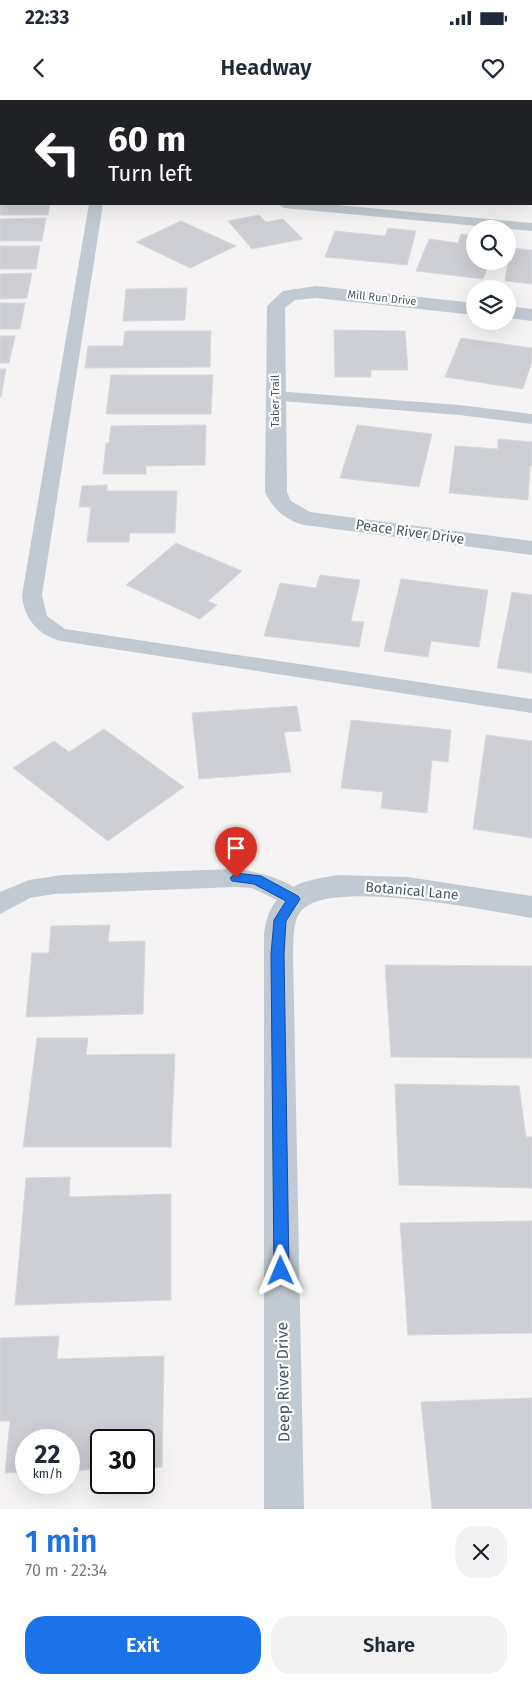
<!DOCTYPE html>
<meta charset="utf-8">
<style>
body{margin:0;font-family:"Fira Sans",sans-serif;background:#f2f2f3;color:#1f2937;height:100vh;display:flex;flex-direction:column;font-size:19px;white-space:nowrap}
*{box-sizing:border-box;margin:0}
p{font-size:16px;color:#747a83}
.icon{flex:none;width:28px;height:28px;fill:none;stroke:currentColor;stroke-width:2;stroke-linecap:round;stroke-linejoin:round}
.map{position:relative;height:1409px;overflow:hidden}
.side{display:flex;flex-direction:column;background:#fff;flex:1}
.side>*{flex:none}
.guide{position:absolute;left:0px;top:0px;width:532px;height:105px;box-shadow:0 5px 20px #0002;background:#202124;color:#fff;overflow:hidden}
.tools{position:absolute;left:466px;top:120px;display:grid;gap:10px}
.tools a{display:grid;place-items:center;width:50px;height:50px;border-radius:50%;background:#fff;box-shadow:0 5px 20px #0002;font-size:25px}
.speed{position:absolute;left:15px;top:1329px;display:flex;gap:10px;font-size:25px;font-weight:700;text-align:center}
.speed>*{display:grid;place-content:center;width:65px;height:65px;border-radius:50%;background:#fff;box-shadow:0 5px 20px #0002;line-height:1}
.speed small{font-size:12px;font-weight:400}
.speed .limit{border:2px solid #111;border-radius:8px;background:#fff;color:#111}
.pin{position:absolute;display:grid;place-items:center;width:42px;height:42px;color:#fff;margin:-51px -21px;border-radius:50% 50% 50% 0;rotate:-45deg;box-shadow:0 0 5px #0007}
.pin .icon{rotate:45deg}
.me{position:absolute;width:55px;margin:-28px;rotate:359deg;stroke-linejoin:round;filter:drop-shadow(0 0 4px #0008)}
.turn{display:flex;align-items:center;gap:18px;height:105px;padding:0 25px;font-size:22px}
.turn .icon{width:65px;height:65px;stroke-width:2.5}
.turn b{display:block;font-size:35px;line-height:42px}
.round{display:grid;place-items:center;flex:none;width:52px;height:52px;border-radius:20px;background:#f2f2f3}
.summary{display:flex;align-items:center;justify-content:space-between;height:85px;padding:0 25px}
h1{font-size:30px;font-weight:600;line-height:38px;color:#1a73e8}
.button{display:flex;gap:10px;margin-top:auto;padding:10px 25px}
.button a{flex:1;height:58px;border-radius:20px;background:#1a73e8;color:#fff;font-size:20px;font-weight:600;line-height:58px;text-align:center}
.button a+a{background:#f2f2f3;color:#1f2937}
.status{display:flex;justify-content:space-between;align-items:center;height:35px;padding:0 25px;background:#fff;direction:ltr}
.status svg{height:14px;fill:currentColor}
header{display:flex;justify-content:space-between;align-items:center;height:65px;padding:0 25px;background:#fff;font-size:22px;font-weight:600}
.map>svg:first-child{display:block}
</style>
<div class="status"><b>22:33</b><svg viewBox="0 0 49 12"><path d="M0 12V9h3v3zM5 12V6h3v6zM10 12V3h3v9zM15 12V0h3v12zM26 1h20v11H26zM47 4h2v5h-2z"/></svg></div>
<header><svg class="icon" aria-label="back" viewBox="0 0 24 24"><path d="M15 5l-7 7 7 7"/></svg>Headway<svg class="icon" aria-label="heart" viewBox="0 0 24 24"><path d="M12 20l-8-8c-3-5 5-10 8-4 3-6 11-1 8 4z"/></svg></header>
<div class="map">
<svg width="532" height="1409" viewBox="0 0 532 1409">
<rect width="100%" height="100%" fill="#f5f3f3"/>
<g fill="#cdcfd5" stroke="#d7d9de">
<polygon points="0,0 56,0 0,3"/>
<rect x="315" y="0" width="65" height="1"/>
<polygon points="0,94 1,104 50,104 48,115 0,115"/>
<polygon points="259,115 266,122 283,119 303,139 252,149 228,121"/>
<polygon points="46,118 42,141 0,141 0,119"/>
<polygon points="181,121 236,146 190,168 136,142"/>
<polygon points="388,128 416,131 407,165 325,157 335,131 385,136"/>
<polygon points="461,134 475,136 475,161 490,161 483,179 416,171 429,139 458,143"/>
<polygon points="0,146 40,146 36,169 0,169"/>
<polygon points="510,148 532,150 532,184 505,181"/>
<polygon points="32,173 27,198 0,199 0,174"/>
<polygon points="187,188 185,220 123,221 126,189"/>
<polygon points="0,203 25,203 20,229 0,229"/>
<polygon points="334,230 405,231 408,270 371,270 371,277 335,277"/>
<polygon points="125,231 211,231 210,267 85,268 88,246 123,246"/>
<polygon points="0,236 15,236 9,263 0,263"/>
<polygon points="461,238 532,248 532,261 523,289 445,277"/>
<polygon points="0,269 6,269 1,297 0,297"/>
<polygon points="111,275 213,275 211,314 106,314"/>
<polygon points="206,325 205,365 146,366 146,374 103,374 106,343 109,343 111,326"/>
<polygon points="357,325 432,334 419,387 340,378"/>
<polygon points="498,339 532,342 532,366 530,366 528,400 449,393 455,346 498,349"/>
<polygon points="107,385 107,391 177,391 175,433 130,433 129,442 87,442 91,407 79,407 82,386"/>
<polygon points="176,443 242,471 208,501 217,505 200,519 126,485"/>
<polygon points="320,475 360,480 351,521 364,522 359,547 264,536 280,483 316,488"/>
<polygon points="401,479 488,490 479,547 431,541 428,557 384,551"/>
<polygon points="512,492 532,495 532,573 497,568"/>
<polygon points="297,606 301,631 284,632 291,672 199,679 192,613"/>
<polygon points="351,620 451,630 448,662 432,660 427,713 381,708 383,692 341,688"/>
<polygon points="104,629 184,687 108,741 13,668 54,641 69,652"/>
<polygon points="486,635 532,641 532,738 473,729"/>
<polygon points="110,825 108,842 145,841 143,914 26,917 32,853 49,853 51,826"/>
<polygon points="385,865 532,866 532,958 391,957"/>
<polygon points="37,938 88,938 86,955 175,954 171,1047 23,1047"/>
<polygon points="395,984 519,986 526,1037 532,1037 532,1088 399,1085"/>
<polygon points="70,1077 69,1097 171,1094 171,1200 15,1205 26,1078"/>
<polygon points="532,1121 532,1233 408,1235 400,1123"/>
<polygon points="59,1236 57,1259 164,1256 162,1367 144,1368 144,1340 101,1340 101,1369 69,1371 69,1340 26,1340 26,1372 5,1373 10,1321 0,1321 0,1238"/>
<polygon points="532,1298 532,1409 432,1409 421,1302"/>
</g>
<g fill="none" stroke-linecap="round" stroke-linejoin="round">
<g fill="#c1cad2" fill-rule="evenodd">
<rect x="408" y="0" width="12" height="1"/>
<path d="M89,104H103L42,495L47,516L65,529L532,599V613L61,541C38,535 24,519 22,495Z"/>
<polygon points="277,104 326,104 532,123 532,131 284,108"/>
<polygon points="275,291 459,305 532,314 532,324 459,315 269,300 267,296 269,292"/>
<path d="M236,769C255,771 296,781 306,799L302,805L294,808L252,788L236,787L54,794L30,798L0,814V792L29,780L62,775Z"/>
</g>
<g fill="#c1cad2" fill-rule="evenodd">
<polygon points="258,0 274,0 274,1 259,1"/>
<rect x="531" y="48" width="1" height="10"/>
<path d="M316,186L475,203V215L316,198L295,200L285,208L287,392L291,401L310,412L532,441V455L304,425C285,420 273,409 265,392L267,206L283,191Z"/>
<polygon points="508,206 532,209 532,221 508,218"/>
<path d="M338,775L408,777L532,796V818C489,811 332,778 302,810C292,820 294,840 293,854L304,1409H264V833C271,787 299,781 338,775Z"/>
</g>
</g>
<polygon fill="#1a73e8" stroke="#114b97" points="236,773 261,776 298,796 300,799 286,821 284,854 289,1171 287,1176 281,1178 276,1176 274,1171 271,854 274,820 286,801 254,784 232,781 230,778"/>
<g text-anchor="middle" dominant-baseline="central" stroke-width="4.5" stroke-linejoin="round" paint-order="stroke">
<g font-size="11" fill="#4a5661" stroke="#fff">
<text transform="translate(382 198) rotate(6)">Mill Run Drive</text>
<text transform="translate(275 301) rotate(-90)">Taber Trail</text>
</g>
<g font-size="14" fill="#4a5661" stroke="#fff">
<text transform="translate(410 432) rotate(8)">Peace River Drive</text>
<text transform="translate(412 791) rotate(5)">Botanical Lane</text>
</g>
<g font-size="16" fill="#4a5661" stroke="#fff">
<text transform="translate(283 1282) rotate(-91)">Deep River Drive</text>
</g>
</g>
</svg>
<div class="tools">
<a><svg class="icon" aria-label="search" viewBox="0 0 24 24"><circle cx="10" cy="10" r="6"/><path d="M15 15l6 6"/></svg></a>
<a><svg class="icon" aria-label="layers" viewBox="0 0 24 24"><path d="M12 4l9 5-9 5-9-5zM3 14l9 5 9-5"/></svg></a>
</div>
<div class="speed"><div>22<small>km/h</small></div><div class="limit">30</div></div>
<div class="pin" style="left:236px;top:778px;background:#d93025"><svg class="icon" aria-label="arrive" viewBox="0 0 24 24"><path d="M6 21V4h12l-3 4 3 4H6"/></svg></div>
<svg class="me" style="left:281px;top:1171px" viewBox="-20 -20 40 40"><path d="M0-17L14 15 0 8-14 15z" fill="#1a73e8" stroke="#fff" stroke-width="4"/></svg>
<div class="guide">
<div class="turn"><svg class="icon" aria-label="left" viewBox="0 0 24 24"><path d="M17 20v-9H6M10 6l-5 5 5 5"/></svg><div><b>60 m</b>Turn left</div></div>
</div>
</div>
<section class="side">
<div class="summary"><div><h1>1 min</h1><p>70 m · 22:34</p></div><a class="round"><svg class="icon" aria-label="close" viewBox="0 0 24 24"><path d="M6 6l12 12M18 6L6 18"/></svg></a></div>
<div class="button"><a>Exit</a><a>Share</a></div>
</section>
